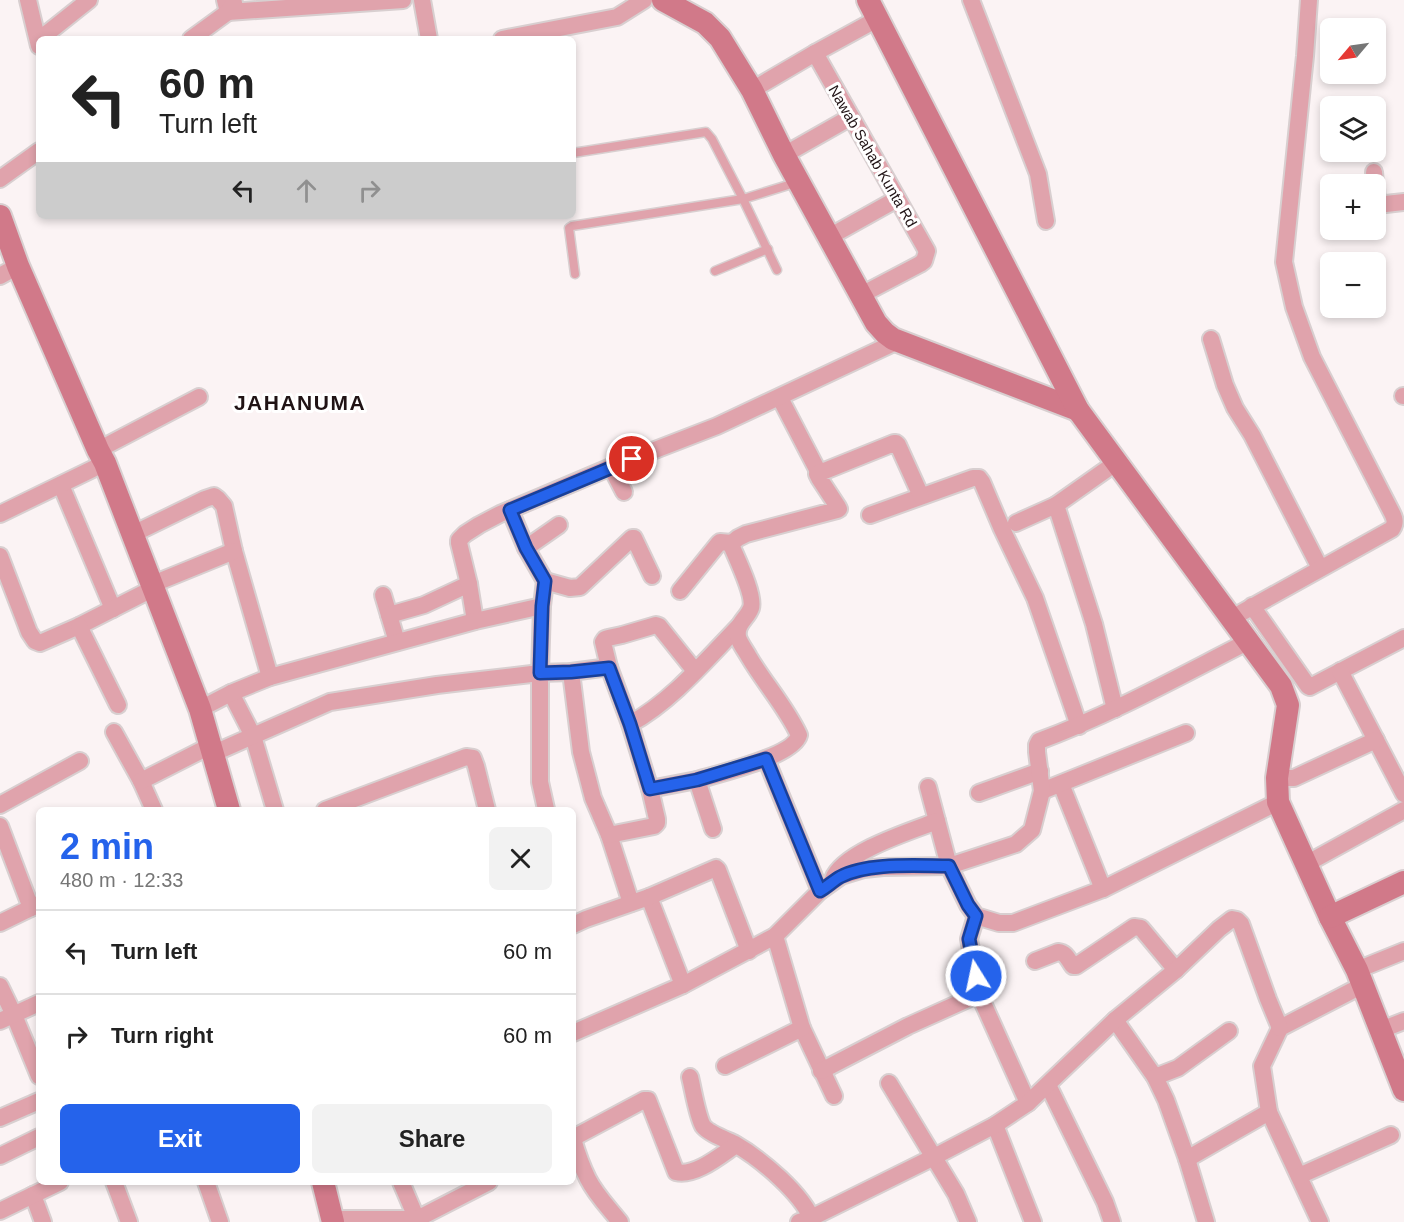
<!DOCTYPE html>
<meta charset="utf-8">
<style>
body{margin:0;font-family:Arial,sans-serif;background:#f2f2f2;color:#222;height:100vh;display:flex;flex-direction:column;font-size:22px;white-space:nowrap}
*{box-sizing:border-box;margin:0}
p{font-size:20px;color:#767676}
.icon{flex:none;width:33px;height:33px;fill:none;stroke:currentColor;stroke-width:2;stroke-linecap:round;stroke-linejoin:round}
.map{position:relative;flex:1;overflow:hidden}
.panel{position:absolute;left:36px;top:807px;width:540px;height:378px;display:flex;flex-direction:column;background:#fff;border-radius:9px;box-shadow:0 3px 9px #0003}
.panel>*{flex:none}
.top-card{position:absolute;left:36px;top:36px;width:540px;height:183px;border-radius:9px;box-shadow:0 3px 9px #0003;background:#fff;color:#222;overflow:hidden}
.needle{width:39px;rotate:241deg}
.tools{position:absolute;left:1320px;top:18px;display:grid;gap:12px}
.tools a{display:grid;place-items:center;width:66px;height:66px;border-radius:9px;background:#fff;box-shadow:0 3px 9px #0003;font-size:30px}
.pin{position:absolute;display:grid;place-items:center;width:51px;height:51px;color:#fff;margin:-26px;border:3px solid #fff;border-radius:50%;box-shadow:0 2px 6px #0007}
.me{position:absolute;width:66px;margin:-33px;rotate:350deg;stroke-linejoin:round;filter:drop-shadow(0 0 4px #0008)}
.turn{display:flex;align-items:center;gap:21px;height:126px;padding:0 24px;font-size:27px}
.turn .icon{width:78px;height:78px;stroke-width:2.5}
.turn b{display:block;font-size:42px;line-height:51px}
.lanes{display:flex;align-items:center;height:57px;padding:0 24px;background:#0003;justify-content:center;gap:30px;direction:ltr}
.lanes .off{opacity:.35}
.round{display:grid;place-items:center;flex:none;width:63px;height:63px;border-radius:9px;background:#f2f2f2}
.summary{display:flex;align-items:center;justify-content:space-between;height:102px;padding:0 24px}
h1{font-size:36px;font-weight:700;line-height:45px;color:#2563eb}
.action{display:flex;gap:12px;margin-top:auto;padding:12px 24px}
.action a{flex:1;height:69px;border-radius:9px;background:#2563eb;color:#fff;font-size:24px;font-weight:700;line-height:69px;text-align:center}
.action a+a{background:#f2f2f2;color:#222}
ul{padding:0;list-style:none}
li{display:flex;align-items:center;gap:18px;height:84px;padding:0 24px;border-top:2px solid #e0e0e0}
li div{flex:1}
li b{display:block;font-size:22px}
li em{font-style:normal}
.map>svg:first-child{display:block}
</style>
<div class="map">
<svg width="1404" height="1222" viewBox="0 0 1404 1222">
<rect width="100%" height="100%" fill="#fbf3f4"/>
<g fill="none" stroke-linecap="round" stroke-linejoin="round">
<defs>
<g id="lane">
<polyline points="573,153 706,132 712,139 743,199 798,182"/>
<polyline points="715,271 768,249"/>
<polyline points="575,274 569,228 572,226 743,199 777,270"/>
</g>
<g id="street">
<polyline points="28,0 39,46"/>
<polyline points="225,0 228,12 403,0"/>
<polyline points="422,0 429,39"/>
<polyline points="971,0 1038,174 1046,221"/>
<polyline points="40,39 89,0"/>
<polyline points="191,39 228,12 234,3"/>
<polyline points="502,39 617,17 644,0"/>
<polyline points="815,53 927,251 924,261 920,264 861,295"/>
<polyline points="752,90 815,53 879,18"/>
<polyline points="784,155 851,117"/>
<polyline points="1374,172 1375,184"/>
<polyline points="0,179 39,151"/>
<polyline points="1376,187 1377,205 1404,202"/>
<polyline points="829,237 897,199"/>
<polyline points="0,276 18,266"/>
<polyline points="1211,339 1225,385 1235,408 1252,435 1320,568"/>
<polyline points="1403,396 1404,396"/>
<polyline points="780,398 819,473"/>
<polyline points="98,450 199,397"/>
<polyline points="611,467 624,492"/>
<polyline points="61,485 113,609"/>
<polyline points="510,510 526,548 545,581 542,606 540,673 540,782 546,809"/>
<polyline points="0,514 105,463"/>
<polyline points="870,515 973,478 979,478 982,482 1002,529 1035,598 1079,726"/>
<polyline points="1016,523 1056,505"/>
<polyline points="133,534 205,499 214,496 218,499 224,506 234,551 270,677"/>
<polyline points="526,548 559,525"/>
<polyline points="0,556 29,632 35,641 40,643 79,626 154,588"/>
<polyline points="545,581 570,588 580,587 632,538 634,538 652,576"/>
<polyline points="153,584 234,551"/>
<polyline points="680,591 718,544 720,542 732,543"/>
<polyline points="383,595 397,642"/>
<polyline points="1252,606 1308,686 1310,687 1404,638"/>
<polyline points="389,615 424,605 469,584"/>
<path d="M1232,618L1392,529C1396,523 1395,519 1392,513L1312,357L1294,307L1284,262L1305,56L1309,0"/>
<polyline points="475,621 469,584 459,543 459,540 465,534 479,525 500,514 611,467 717,426 900,340"/>
<polyline points="79,626 118,705"/>
<polyline points="1340,671 1404,794"/>
<polyline points="571,672 581,752 593,798 609,835 631,903"/>
<polyline points="231,693 253,736 275,810"/>
<polyline points="200,709 231,693 270,677 475,621 542,606"/>
<polyline points="1115,709 1094,624 1056,505 1117,462"/>
<path d="M630,724C672,701 706,660 739,626"/>
<polyline points="114,732 141,781 154,810"/>
<polyline points="212,754 330,702 437,685 540,673 571,672 609,667"/>
<polyline points="766,759 820,891"/>
<polyline points="1277,778 1294,778 1376,740"/>
<polyline points="141,781 210,746"/>
<polyline points="1061,784 1103,889"/>
<polyline points="928,787 949,866 968,905 976,916 999,923 1013,923 1103,889 1278,802"/>
<polyline points="650,789 697,780"/>
<polyline points="1042,791 1186,733"/>
<polyline points="979,793 1040,771"/>
<polyline points="0,805 80,761"/>
<polyline points="325,810 466,757 473,758 476,766 487,810"/>
<polyline points="0,826 31,908"/>
<path d="M713,829L697,780C718,774 794,756 799,735C786,707 765,684 749,657C746,651 740,644 738,637C736,623 747,619 751,608C755,596 737,559 732,547V543L738,538L746,534L837,510L839,509L838,507L819,478L817,474L894,443H896L898,445L921,496"/>
<polyline points="609,835 654,826 657,823 657,819 650,789 630,724 609,667 603,642 605,639 608,638 622,635 656,625 659,626 695,671"/>
<polyline points="1306,864 1404,810"/>
<path d="M833,879C843,852 911,831 937,821"/>
<polyline points="649,897 683,985"/>
<polyline points="976,916 969,939 979,994 1028,1103"/>
<polyline points="0,923 39,904"/>
<polyline points="573,925 586,919 649,897 716,868 718,870 749,951"/>
<path d="M1035,961L1058,952C1067,953 1068,960 1073,966H1076L1134,927L1141,928L1176,970"/>
<polyline points="1357,970 1404,951"/>
<polyline points="0,986 14,1015 39,1076"/>
<polyline points="1115,1020 1155,1077 1166,1100 1187,1159 1206,1222"/>
<polyline points="0,1021 39,1003"/>
<polyline points="802,1028 834,1096"/>
<polyline points="1381,1030 1404,1021"/>
<path d="M573,1033L683,985L775,936L820,891L841,876L864,869L883,867L949,866L1016,844L1032,830L1042,791L1037,752V745L1039,741C1112,714 1180,676 1249,641"/>
<polyline points="725,1066 802,1028 775,936"/>
<polyline points="821,1071 908,1026 979,994"/>
<path d="M690,1077C693,1089 697,1115 703,1126C708,1133 727,1140 735,1144C761,1159 803,1194 813,1222"/>
<polyline points="1155,1077 1178,1068 1229,1031"/>
<polyline points="889,1083 956,1194 968,1222"/>
<polyline points="1048,1085 1105,1202 1112,1222"/>
<polyline points="1269,1112 1320,1222"/>
<polyline points="0,1118 39,1101"/>
<polyline points="995,1125 1033,1222"/>
<path d="M573,1138L644,1100H648L676,1172C695,1177 721,1155 736,1145"/>
<path d="M573,1139C577,1153 582,1167 588,1179C596,1195 609,1208 620,1222"/>
<polyline points="0,1156 39,1137"/>
<polyline points="1187,1159 1269,1112 1262,1066 1280,1028 1363,985"/>
<polyline points="1299,1176 1391,1135"/>
<polyline points="114,1182 129,1222"/>
<polyline points="206,1182 220,1222"/>
<polyline points="401,1182 418,1222"/>
<polyline points="33,1195 43,1222"/>
<polyline points="0,1211 60,1182"/>
<polyline points="332,1219 417,1219 489,1182"/>
<polyline points="799,1222 811,1218 934,1157 995,1125 1028,1103 1115,1020 1176,970 1219,929 1232,919 1237,920 1241,924 1268,999 1280,1028"/>
</g>
<g id="secondary">
<polyline points="663,0 705,23 720,38 752,90 784,155 876,323 885,333 893,339 1078,410"/>
<polyline points="868,0 1078,410 1281,686 1288,705 1277,778 1278,802 1330,917 1357,970 1404,1090"/>
<polyline points="0,216 18,266 98,450 105,463 200,709 229,810"/>
<polyline points="1330,917 1404,882"/>
<polyline points="323,1182 333,1222"/>
</g>
</defs>
<use href="#lane" stroke="#d8cfd0" stroke-width="11"/>
<use href="#street" stroke="#d8cfd0" stroke-width="20"/>
<use href="#secondary" stroke="#d8cfd0" stroke-width="26"/>
<use href="#lane" stroke="#e0a3ac" stroke-width="8"/>
<use href="#street" stroke="#e0a3ac" stroke-width="16"/>
<use href="#secondary" stroke="#d17989" stroke-width="22"/>
</g>
<g fill="none" stroke-linecap="round" stroke-linejoin="round">
<defs>
<path id="route" d="M632,459L510,510L526,548L545,581L542,606L540,673L571,672L609,668L630,724L650,789L697,780L766,759L820,891C827,887 833,881 840,877C868,862 917,866 949,866L968,905L976,916L969,939L976,976"/>
</defs>
<use href="#route" stroke="#184099" stroke-width="15"/>
<use href="#route" stroke="#2563eb" stroke-width="10"/>
</g>
<g text-anchor="middle" dominant-baseline="central" stroke-width="6" stroke-linejoin="round" paint-order="stroke">
<g font-size="15" fill="#201315" stroke="#fff">
<text transform="translate(873 156) rotate(60)">Nawab Sahab Kunta Rd</text>
</g>
<g font-size="21" font-weight="bold" letter-spacing="1.5" fill="#201315" stroke="#fff">
<text x="300" y="402">JAHANUMA</text>
</g>
</g>
</svg>
<div class="tools">
<a><svg class="needle" viewBox="-14 -14 28 28"><path d="M0-13l5 13h-10z" fill="#e53935"/><path d="M0 13l5-13h-10z" fill="#767676"/></svg></a>
<a><svg class="icon" aria-label="layers" viewBox="0 0 24 24"><path d="M12 4l9 5-9 5-9-5zM3 14l9 5 9-5"/></svg></a>
<a>+</a>
<a>−</a>
</div>
<div class="pin" style="left:632px;top:459px;background:#d93025"><svg class="icon" aria-label="arrive" viewBox="0 0 24 24"><path d="M6 21V4h12l-3 4 3 4H6"/></svg></div>
<svg class="me" style="left:976px;top:976px" viewBox="-20 -20 40 40"><circle r="17" fill="#2563eb" stroke="#fff" stroke-width="3"/><path d="M0-11L8 9 0 5-8 9z" fill="#fff"/></svg>
<div class="top-card">
<div class="turn"><svg class="icon" aria-label="left" viewBox="0 0 24 24"><path d="M17 20v-9H6M10 6l-5 5 5 5"/></svg><div><b>60 m</b>Turn left</div></div>
<div class="lanes"><svg class="icon" aria-label="left" viewBox="0 0 24 24"><path d="M17 20v-9H6M10 6l-5 5 5 5"/></svg><svg class="icon off" aria-label="ahead" viewBox="0 0 24 24"><path d="M12 20V5M6 11l6-6 6 6"/></svg><svg class="icon off" aria-label="right" viewBox="0 0 24 24"><path d="M7 20v-9h11M14 6l5 5-5 5"/></svg></div>
</div>
<section class="panel">
<div class="summary"><div><h1>2 min</h1><p>480 m · 12:33</p></div><a class="round"><svg class="icon" aria-label="close" viewBox="0 0 24 24"><path d="M6 6l12 12M18 6L6 18"/></svg></a></div>
<ul>
<li><svg class="icon" aria-label="left" viewBox="0 0 24 24"><path d="M17 20v-9H6M10 6l-5 5 5 5"/></svg><div><b>Turn left</b></div><em>60 m</em></li>
<li><svg class="icon" aria-label="right" viewBox="0 0 24 24"><path d="M7 20v-9h11M14 6l5 5-5 5"/></svg><div><b>Turn right</b></div><em>60 m</em></li>
</ul>
<div class="action"><a>Exit</a><a>Share</a></div>
</section>
</div>
